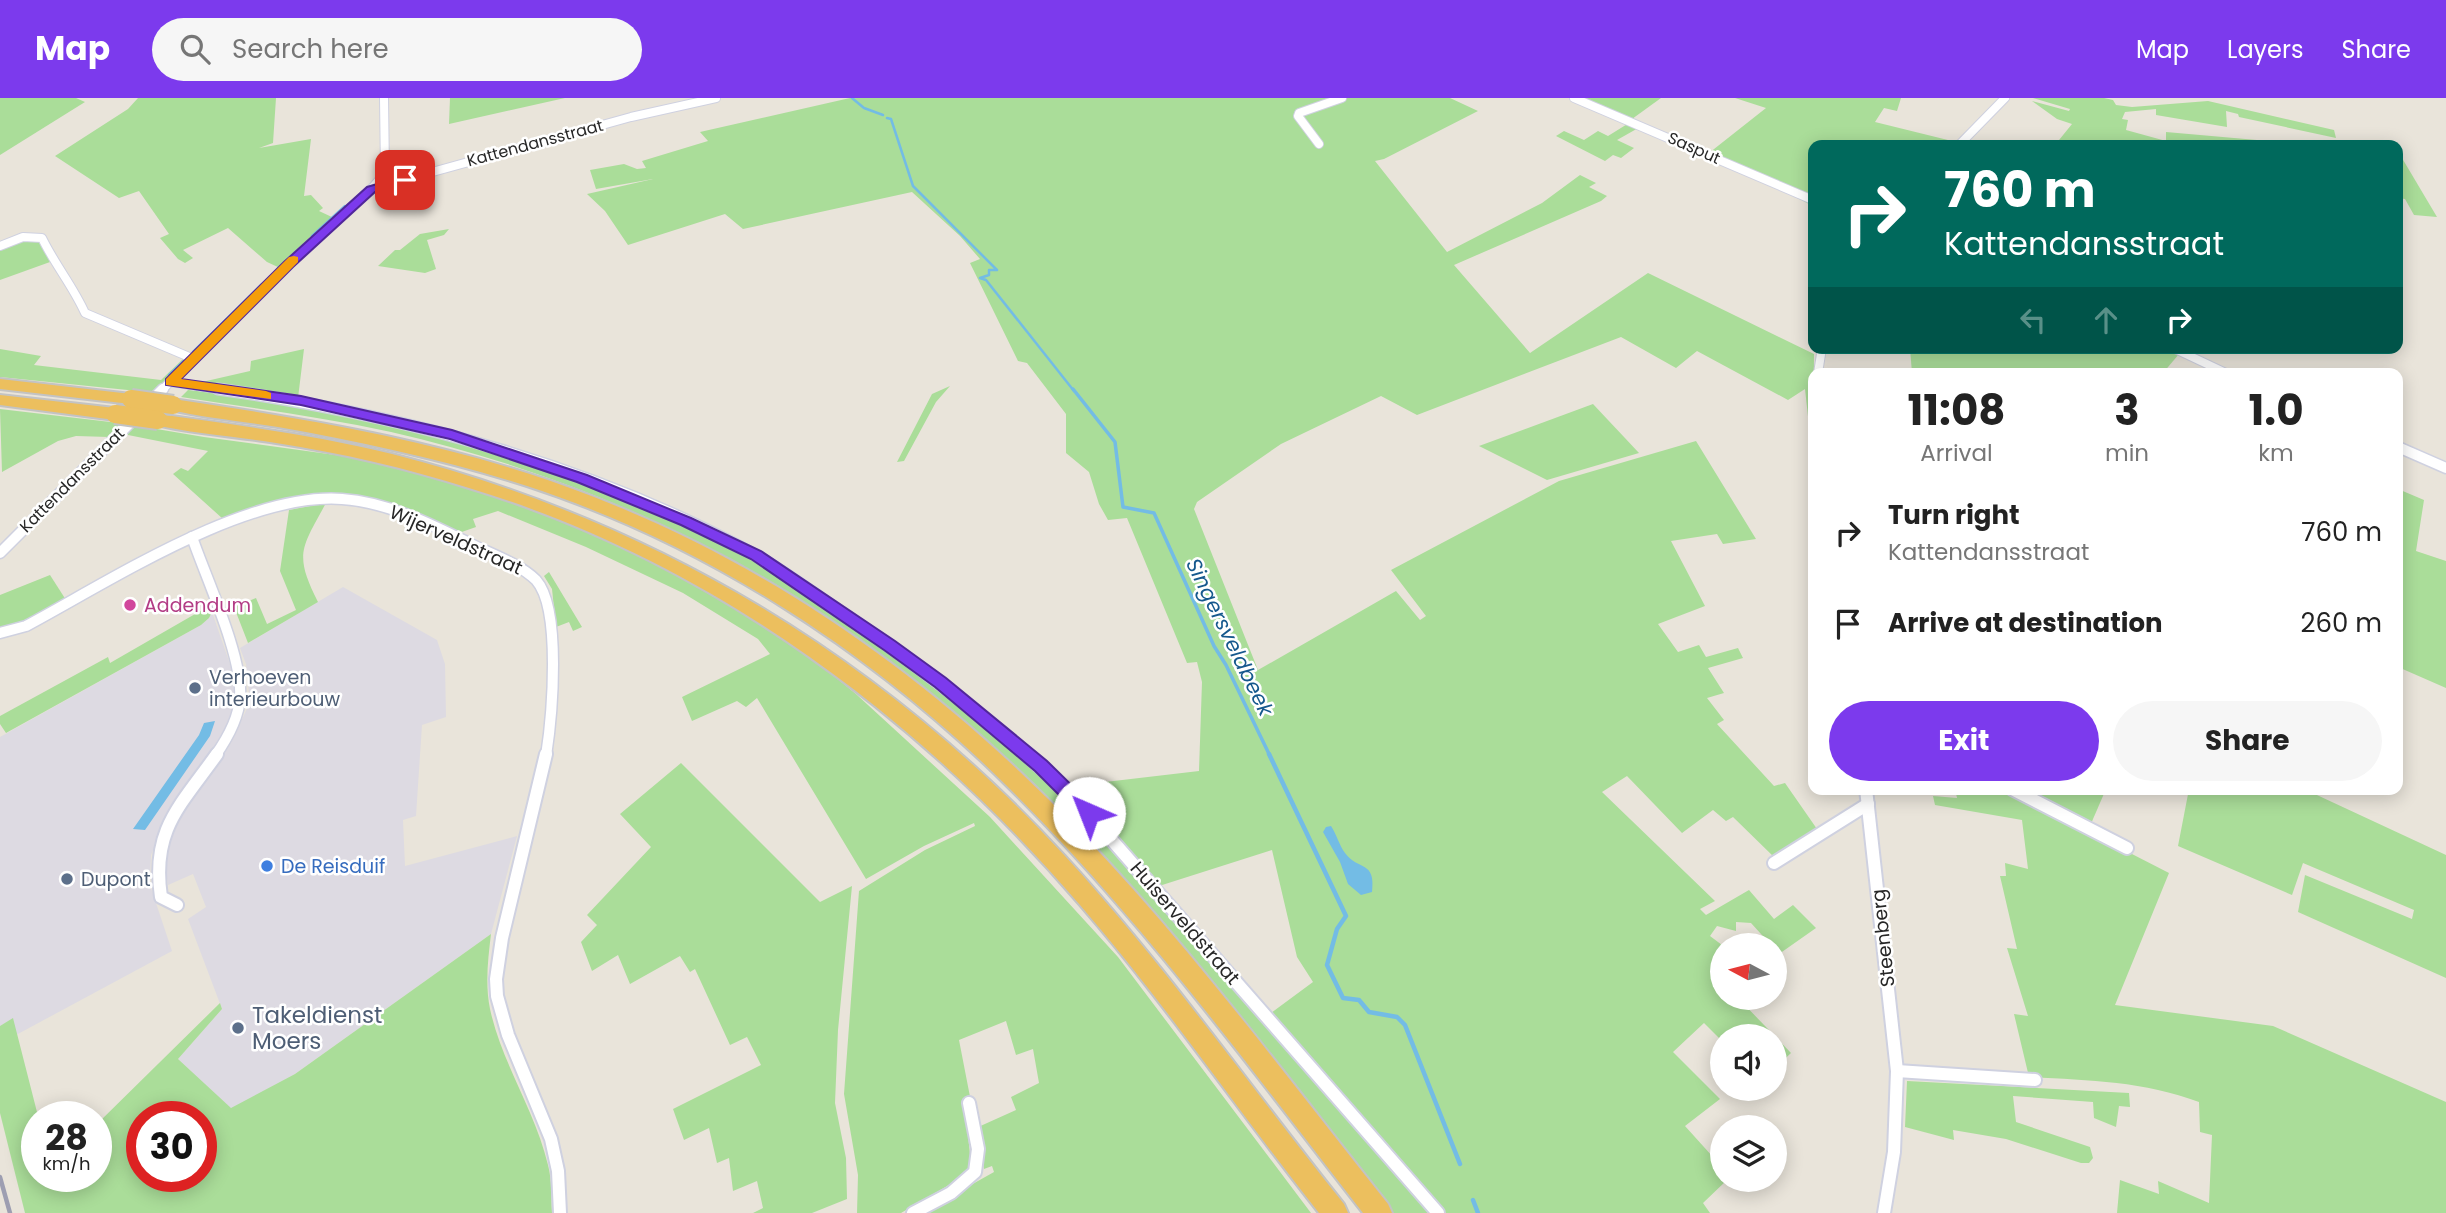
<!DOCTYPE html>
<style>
body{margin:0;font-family:Poppins,sans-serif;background:#f6f6f6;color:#222;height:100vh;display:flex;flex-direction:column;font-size:26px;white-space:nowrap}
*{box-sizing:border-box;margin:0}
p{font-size:23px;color:#767676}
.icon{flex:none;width:38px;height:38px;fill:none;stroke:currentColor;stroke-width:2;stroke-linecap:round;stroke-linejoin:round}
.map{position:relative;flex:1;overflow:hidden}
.sheet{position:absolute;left:1808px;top:270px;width:595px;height:427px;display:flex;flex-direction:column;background:#fff;border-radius:14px;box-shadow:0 4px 18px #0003}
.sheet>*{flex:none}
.hud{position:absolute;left:1808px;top:42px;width:595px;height:214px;border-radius:14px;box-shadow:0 4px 18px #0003;background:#00695c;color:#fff;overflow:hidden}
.needle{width:46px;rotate:277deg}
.buttons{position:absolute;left:1710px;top:835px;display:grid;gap:14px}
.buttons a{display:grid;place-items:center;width:77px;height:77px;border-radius:50%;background:#fff;box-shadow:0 4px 18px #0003;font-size:35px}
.speed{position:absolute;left:21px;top:1003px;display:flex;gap:14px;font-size:35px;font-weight:700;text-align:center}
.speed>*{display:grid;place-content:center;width:91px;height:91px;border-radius:50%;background:#fff;box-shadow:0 4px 18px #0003;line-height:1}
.speed small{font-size:18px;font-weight:400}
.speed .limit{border:10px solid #d22;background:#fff;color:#111}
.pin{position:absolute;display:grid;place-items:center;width:60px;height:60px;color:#fff;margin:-30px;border-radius:14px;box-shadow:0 4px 10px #0006}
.me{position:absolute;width:77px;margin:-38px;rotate:316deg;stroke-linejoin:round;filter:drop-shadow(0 0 5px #0008)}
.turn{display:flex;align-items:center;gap:24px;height:147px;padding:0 21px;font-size:32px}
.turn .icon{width:91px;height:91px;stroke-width:2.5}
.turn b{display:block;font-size:49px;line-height:60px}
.lanes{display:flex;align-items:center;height:66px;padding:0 21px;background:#0003;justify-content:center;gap:35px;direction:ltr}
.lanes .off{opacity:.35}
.eta{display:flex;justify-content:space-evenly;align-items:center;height:119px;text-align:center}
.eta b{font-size:42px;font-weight:700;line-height:49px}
.action{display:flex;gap:14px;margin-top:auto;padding:14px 21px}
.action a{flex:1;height:80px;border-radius:42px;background:#7c3aed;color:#fff;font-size:28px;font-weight:700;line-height:80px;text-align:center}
.action a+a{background:#f6f6f6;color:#222}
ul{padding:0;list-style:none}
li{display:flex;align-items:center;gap:21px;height:91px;padding:0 21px}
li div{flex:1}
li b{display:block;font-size:26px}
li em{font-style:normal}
header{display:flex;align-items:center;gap:42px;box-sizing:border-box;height:98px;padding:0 35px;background:#7c3aed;color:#fff}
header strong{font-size:33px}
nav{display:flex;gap:38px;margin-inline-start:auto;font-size:24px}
.search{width:490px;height:63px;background:#f6f6f6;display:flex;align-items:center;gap:18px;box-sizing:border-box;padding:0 24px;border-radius:38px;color:#767676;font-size:26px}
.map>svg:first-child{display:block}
</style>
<header>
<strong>Map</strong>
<div class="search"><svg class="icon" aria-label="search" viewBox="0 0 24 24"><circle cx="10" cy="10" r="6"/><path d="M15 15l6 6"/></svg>Search here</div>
<nav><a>Map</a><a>Layers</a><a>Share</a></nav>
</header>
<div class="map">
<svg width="2446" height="1115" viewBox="0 0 2446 1115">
<rect width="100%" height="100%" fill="#e9e4da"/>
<g fill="#dddae2">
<polygon points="343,489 437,542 445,566 446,619 422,627 416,718 403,722 405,768 517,738 491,836 295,976 231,1011 178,961 222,911 188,821 206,809 193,776 168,787 165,763 169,743 180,719 231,645 250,604 246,566 240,550"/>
<polygon points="212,514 232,572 236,600 230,623 219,645 161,732 151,757 150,787 172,853 16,937 13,921 0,928 0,639 201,527 209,520"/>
</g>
<g fill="#ad9" fill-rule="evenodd">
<polygon points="0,0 76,0 85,4 0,57"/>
<polygon points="138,0 276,0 273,45 259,50 311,41 304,98 311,97 323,110 319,113 334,120 280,170 267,164 228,130 183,152 193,160 185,165 178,161 160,140 169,136 139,93 119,100 55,58 128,11"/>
<polygon points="450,0 565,0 449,26"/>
<polygon points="850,0 1450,0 1478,13 1384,61 1375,63 1447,154 1542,105 1580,77 1596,85 1589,89 1607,98 1601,103 1454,167 1530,255 1648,175 1814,256 1813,364 1805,291 1788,302 1697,253 1676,270 1621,239 1417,317 1381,298 1281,346 1197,404 1194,411 1258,572 1396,493 1420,522 1426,518 1391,472 1559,383 1696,343 1756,441 1723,446 1717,436 1671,443 1705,508 1658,526 1678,554 1699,547 1706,559 1738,550 1743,560 1708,570 1724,595 1707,600 1724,622 1717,626 1774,688 1785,685 1817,731 1775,760 1733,719 1726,723 1713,712 1682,735 1627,678 1602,694 1715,803 1700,811 1706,817 1749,792 1774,821 1793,807 1816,830 1779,856 1774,847 1771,847 1751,825 1736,824 1736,833 1717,828 1710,838 1722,847 1717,855 1722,859 1722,900 1738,900 1791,955 1775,970 1774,938 1722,938 1722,943 1704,925 1673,954 1720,1001 1685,1028 1722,1069 1722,1082 1727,1082 1703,1105 1710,1115 1444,1115 1271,915 1313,884 1297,859 1272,752 1159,788 1071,688 1199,673 1202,584 1197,564 1187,565 1127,420 1108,422 1099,406 1089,374 1066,355 1066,316 1027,265 1018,263 970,165 980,161 960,138 912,94 743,131 725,116 628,147 605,113 587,96 653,81 596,91 590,72 624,66 637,71 646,70 642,63 708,43 700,34"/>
<polygon points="1580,0 1661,0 1632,21"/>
<polygon points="1735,0 1901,0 1897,13 1884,10 1875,24 1956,44 1953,47 1813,47 1813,108 1709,55 1766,10"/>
<polygon points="2033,0 2104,0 2113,2 2116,7 2132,9 2208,3 2334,32 2336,40 2239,19 2238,16 2226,13 2227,29 2156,17 2156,11 2125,14 2122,21 2128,22 2126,32 2166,43 2166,34 2268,43 2270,47 2055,47 2072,26 2057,21 2032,3 2069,13 2070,11"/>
<polygon points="1629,25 1640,29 1617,42 1634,50 1621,60 1613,57 1605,63 1556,38 1564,33 1584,42 1598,33 1608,38"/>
<polygon points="2398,54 2399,55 2437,119 2414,117 2405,101 2398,100 2398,77 2403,77 2398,68"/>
<polygon points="449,131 444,137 427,142 436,171 425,175 378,168 395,152 400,152 420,136"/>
<polygon points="23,141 42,143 50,164 0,182 0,149"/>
<polygon points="1910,250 2167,250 2179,256 2163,275 1912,275"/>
<polygon points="0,251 41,258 34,267 161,282 184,260 188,262 157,295 0,279"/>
<polygon points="304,251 298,300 200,289 202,284 250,273 251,263"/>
<polygon points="950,288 936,304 904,363 897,364 932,296"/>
<path d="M188,292C224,296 262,298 298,305C456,336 610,385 753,460C784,476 812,498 841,518C922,574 1001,636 1072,703L1430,1115H1393C1325,1030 1256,945 1187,861C1155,821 1124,780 1090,743C1053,701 1011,663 969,627C800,481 609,384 391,334C322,319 251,310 181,299Z"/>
<polygon points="1593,306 1639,355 1547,382 1479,348"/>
<polygon points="0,311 119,325 123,327 109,339 76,338 58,343 2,374"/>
<polygon points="133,327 204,339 350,359 422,376 501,401 581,431 668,472 795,546 856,596 990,719 1118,859 1311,1115 921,1115 994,1074 992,1068 984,1071 976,1030 1016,1012 1011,999 1039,985 1033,951 1016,957 1006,923 959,942 972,1009 965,1011 971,1065 966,1077 901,1115 857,1115 858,1077 844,996 859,793 925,752 975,728 974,725 924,748 866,781 757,600 746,609 737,603 692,623 682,599 770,556 758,541 683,495 586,449 498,413 473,421 476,429 456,436 338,397 316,396 282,402 223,421 173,376 181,370 188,373 208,353 123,336"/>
<polygon points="2398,391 2424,402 2416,453 2446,463 2446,590 2398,569"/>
<path d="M326,405C301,451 294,456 318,504L248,545L234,509L256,500L267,526L296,512L280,473L289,412Z"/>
<polygon points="549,474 582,529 573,533 569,524 556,529 552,491 544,478"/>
<polygon points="50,477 66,502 25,524 0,531 0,497"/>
<polygon points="209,508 212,514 209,520 201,527 6,635 0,626 0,618 108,559 110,565"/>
<polygon points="681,665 820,804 852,788 838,932 835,1005 846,1060 847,1101 812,1115 753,1115 763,1110 757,1083 733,1093 729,1060 717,1065 709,1030 684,1042 673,1011 761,967 747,939 730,947 695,871 690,874 680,858 630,886 618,857 592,873 581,844 597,827 587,817 651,749 620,716"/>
<path d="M1955,691H2005L2169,775L2115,907L2273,928L2446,1004V1115H2117L2120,1082L2159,1096L2158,1083L2209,1105L2212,1037L2200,1034L2199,1004C2144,983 2087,982 2029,979L2014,916L2028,918L2007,850L2017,851L2000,778H2006L2005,765L2028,771L2022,722L1935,707L1933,698L1957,700Z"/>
<polygon points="2017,691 2106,691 2090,728"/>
<polygon points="2189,691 2304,691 2446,757 2446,880 2298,814 2305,777 2412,821 2414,812 2303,765 2292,797 2178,748"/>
<path d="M491,836C488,861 485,886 490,911C502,966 535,1012 548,1067C552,1082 551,1099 552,1115H25L0,1015V928L13,920L38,1018L37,1078H96V1027L220,905L222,911L178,961L231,1010L295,976ZM142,1018H201V1078H142Z"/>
<polygon points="1907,983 2129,995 2130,1009 2119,1008 2116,1029 2094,1020 2093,1004 2013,998 2016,1024 2090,1049 2093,1060 2089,1065 2081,1065 2006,1041 1953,1032 1954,1042 1905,1029"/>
</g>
<g fill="#73bce5">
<polygon points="215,623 210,638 145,732 133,731 199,637 204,625"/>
<path d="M1331,728C1337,737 1339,747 1345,755C1358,773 1376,762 1372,794L1361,797L1348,786L1340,764L1323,734L1326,729Z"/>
</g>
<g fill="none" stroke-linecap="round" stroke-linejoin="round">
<g stroke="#73bce5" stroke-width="2.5">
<polyline points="852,0 864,10 883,17"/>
<polyline points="887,20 891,21 913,88 997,172 989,172 989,177 980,180 986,182 1074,293"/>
<polyline points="312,138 345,108"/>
<polyline points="193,254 262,186"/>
<polyline points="169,277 186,261 184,259"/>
</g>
<polyline stroke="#73bce5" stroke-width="3.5" points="1073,291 1115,344 1123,409 1154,415 1214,548 1226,567 1270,658"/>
<g stroke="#73bce5" stroke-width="4.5">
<polyline points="1269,656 1346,818 1337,831 1327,867 1343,900 1359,902 1369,914 1397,919 1405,927 1460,1066"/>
<polyline points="1473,1102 1478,1115"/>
</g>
<defs>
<g id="minor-far2">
<polyline points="1574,0 1813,102"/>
<polyline points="1319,46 1298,18 1299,15 1342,0"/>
<polyline points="1959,47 2005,0"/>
<polyline points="372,90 385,75 384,0"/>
<path d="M0,148L23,139L42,140C55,167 73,188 85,215L194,261"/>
<polyline points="2173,250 2226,275"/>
<polyline points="1818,275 1822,250"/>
<polyline points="171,284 230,293"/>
<polyline points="161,293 288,166 371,91 631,19 716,0"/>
</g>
<g id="minor-far1">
<path d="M218,291C406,318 594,367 761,460C791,478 820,499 848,519C910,563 971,609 1028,658"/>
<polyline points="150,304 163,291"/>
<polyline points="2398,349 2446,370"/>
<path d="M192,439C206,480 243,559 240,599C239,620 227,641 215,658"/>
<polyline points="0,455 137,318"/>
<path d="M0,535L26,528C110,483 246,394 342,401C387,404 431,426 471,446C491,456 520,466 536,482C562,511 552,619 546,658"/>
</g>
<g id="minor">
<polyline points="546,656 502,840 496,881 497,898 508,937 551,1041 558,1073 560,1115"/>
<polyline points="1026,656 1076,701 1438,1115"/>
<polyline points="1866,691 1897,973 1894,1054 1884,1115"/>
<polyline points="2012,691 2127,750"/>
<polyline points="1774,765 1868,706"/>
<path d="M177,807L161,799C151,732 180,708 217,656"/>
<polyline points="1897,973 2035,982"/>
<polyline points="913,1115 951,1095 975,1074 978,1051 969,1005"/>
</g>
<g id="trunk">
<polygon points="0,281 131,296 139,301 131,306 0,291"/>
<polygon points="0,297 115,310 123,316 115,322 0,307"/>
<path d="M173,301C315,322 460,346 594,399C753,461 895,556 1019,673C1157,803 1270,958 1388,1106L1392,1115H1363C1249,969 1139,818 1007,688C873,555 707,447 527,388C446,362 362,344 278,329C242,323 203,320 167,311L165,307Z"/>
<path d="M158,316C236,327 316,337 392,356C655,423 881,559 1065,758C1166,868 1251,990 1344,1106L1348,1115H1319C1238,1013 1165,905 1080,807C918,618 710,463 469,390C406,370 341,355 276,345C235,338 192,336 152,326L150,322L152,318Z"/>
</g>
</defs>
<use href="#minor-far2" stroke="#cfd1e0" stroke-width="10"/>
<use href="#minor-far1" stroke="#cfd1e0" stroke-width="13"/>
<use href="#minor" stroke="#cfd1e0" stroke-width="16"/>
<use href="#trunk" stroke="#c3c3c3" stroke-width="4"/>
<use href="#minor-far2" stroke="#fff" stroke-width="8"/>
<use href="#minor-far1" stroke="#fff" stroke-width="10"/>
<use href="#minor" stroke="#fff" stroke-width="12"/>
<use href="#trunk" fill="#ecbf5e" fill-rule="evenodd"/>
<polyline stroke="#9d9eb1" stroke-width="4.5" points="0,1079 10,1115"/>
<defs>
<g id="trunk-bridge">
<polyline points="131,301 173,307"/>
<polyline points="115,316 158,322"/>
</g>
</defs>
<use href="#trunk-bridge" stroke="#c3c3c3" stroke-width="22" stroke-linecap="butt"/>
<use href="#trunk-bridge" stroke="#ecbf5e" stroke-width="18"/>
</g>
<polygon fill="#7c3aed" stroke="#51269a" stroke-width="2" points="405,78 409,79 409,84 375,94 293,169 181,281 301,298 452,332 587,377 691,420 761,453 895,543 946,580 1047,663 1095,710 1098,715 1095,721 1089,723 1083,721 1035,673 935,589 884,552 751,461 681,427 577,384 450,341 301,307 166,287 166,281 284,164 367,89"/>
<polygon fill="#f59e0b" points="294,158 298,159 298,164 181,281 266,293 271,295 271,301 166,287 166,281 289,159"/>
<circle fill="#d1479c" stroke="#fff" stroke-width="2.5" cx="130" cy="507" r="7"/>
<g fill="#5c6f8a" stroke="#fff" stroke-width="2.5">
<circle cx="195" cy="590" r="7"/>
<circle cx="67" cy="781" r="7"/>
<circle cx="238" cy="930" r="7"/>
</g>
<circle fill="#3f7fe0" stroke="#fff" stroke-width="2.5" cx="267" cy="768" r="7"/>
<g text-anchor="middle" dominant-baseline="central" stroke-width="5" stroke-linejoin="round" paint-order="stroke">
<g font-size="16" fill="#272727" stroke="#fff">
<text transform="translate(535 45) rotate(-15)">Kattendansstraat</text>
<text transform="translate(1694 50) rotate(24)">Sasput</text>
<text transform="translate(72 382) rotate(-45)">Kattendansstraat</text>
</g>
<g font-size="19" fill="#272727" stroke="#fff">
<text transform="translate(456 442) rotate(24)">Wijerveldstraat</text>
<text transform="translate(1185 825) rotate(49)">Huiserveldstraat</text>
<text transform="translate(1883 840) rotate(-96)">Steenberg</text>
</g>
<g font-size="19" fill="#b23c85" stroke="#fff" text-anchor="start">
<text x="144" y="507">Addendum</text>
</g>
<g font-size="19" fill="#4e5e75" stroke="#fff" text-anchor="start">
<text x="209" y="579">Verhoeven<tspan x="209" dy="22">interieurbouw</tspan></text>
<text x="81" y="781">Dupont</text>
</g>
<g font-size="19" fill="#366cbe" stroke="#fff" text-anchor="start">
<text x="281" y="768">De Reisduif</text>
</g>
<g font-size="21" font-style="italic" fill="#16598d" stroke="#fff">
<text transform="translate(1230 539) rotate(64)">Singersveldbeek</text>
</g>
<g font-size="23" fill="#4e5e75" stroke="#fff" text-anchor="start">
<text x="252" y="917">Takeldienst<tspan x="252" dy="26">Moers</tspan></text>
</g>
</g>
</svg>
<div class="buttons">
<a><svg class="needle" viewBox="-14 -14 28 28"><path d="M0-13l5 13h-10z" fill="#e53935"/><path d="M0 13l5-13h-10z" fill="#767676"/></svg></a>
<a><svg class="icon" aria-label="sound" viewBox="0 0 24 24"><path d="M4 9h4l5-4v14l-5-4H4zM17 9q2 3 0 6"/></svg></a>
<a><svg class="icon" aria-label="layers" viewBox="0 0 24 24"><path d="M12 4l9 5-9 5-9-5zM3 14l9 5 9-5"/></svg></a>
</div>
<div class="speed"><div>28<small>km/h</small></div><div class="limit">30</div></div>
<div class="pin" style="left:405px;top:82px;background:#d93025"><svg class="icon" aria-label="arrive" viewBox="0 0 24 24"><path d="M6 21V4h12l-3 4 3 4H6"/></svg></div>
<svg class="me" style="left:1089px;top:715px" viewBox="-20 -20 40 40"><circle r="19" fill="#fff"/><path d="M0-13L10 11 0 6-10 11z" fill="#7c3aed"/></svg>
<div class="hud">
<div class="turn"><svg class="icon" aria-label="right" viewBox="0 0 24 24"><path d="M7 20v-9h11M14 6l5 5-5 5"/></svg><div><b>760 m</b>Kattendansstraat</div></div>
<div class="lanes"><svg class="icon off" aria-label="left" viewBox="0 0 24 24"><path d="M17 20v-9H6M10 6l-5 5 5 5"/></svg><svg class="icon off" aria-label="ahead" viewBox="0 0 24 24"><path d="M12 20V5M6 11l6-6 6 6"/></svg><svg class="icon" aria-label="right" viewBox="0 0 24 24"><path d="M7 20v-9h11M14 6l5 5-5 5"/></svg></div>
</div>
<section class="sheet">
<div class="eta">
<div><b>11:08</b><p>Arrival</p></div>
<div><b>3</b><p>min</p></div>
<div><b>1.0</b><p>km</p></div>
</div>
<ul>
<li><svg class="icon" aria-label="right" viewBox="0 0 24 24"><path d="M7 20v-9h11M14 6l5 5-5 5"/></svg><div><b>Turn right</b><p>Kattendansstraat</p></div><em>760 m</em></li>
<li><svg class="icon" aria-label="arrive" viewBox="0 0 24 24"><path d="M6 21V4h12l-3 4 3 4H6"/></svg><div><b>Arrive at destination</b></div><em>260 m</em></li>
</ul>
<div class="action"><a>Exit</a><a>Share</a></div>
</section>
</div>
